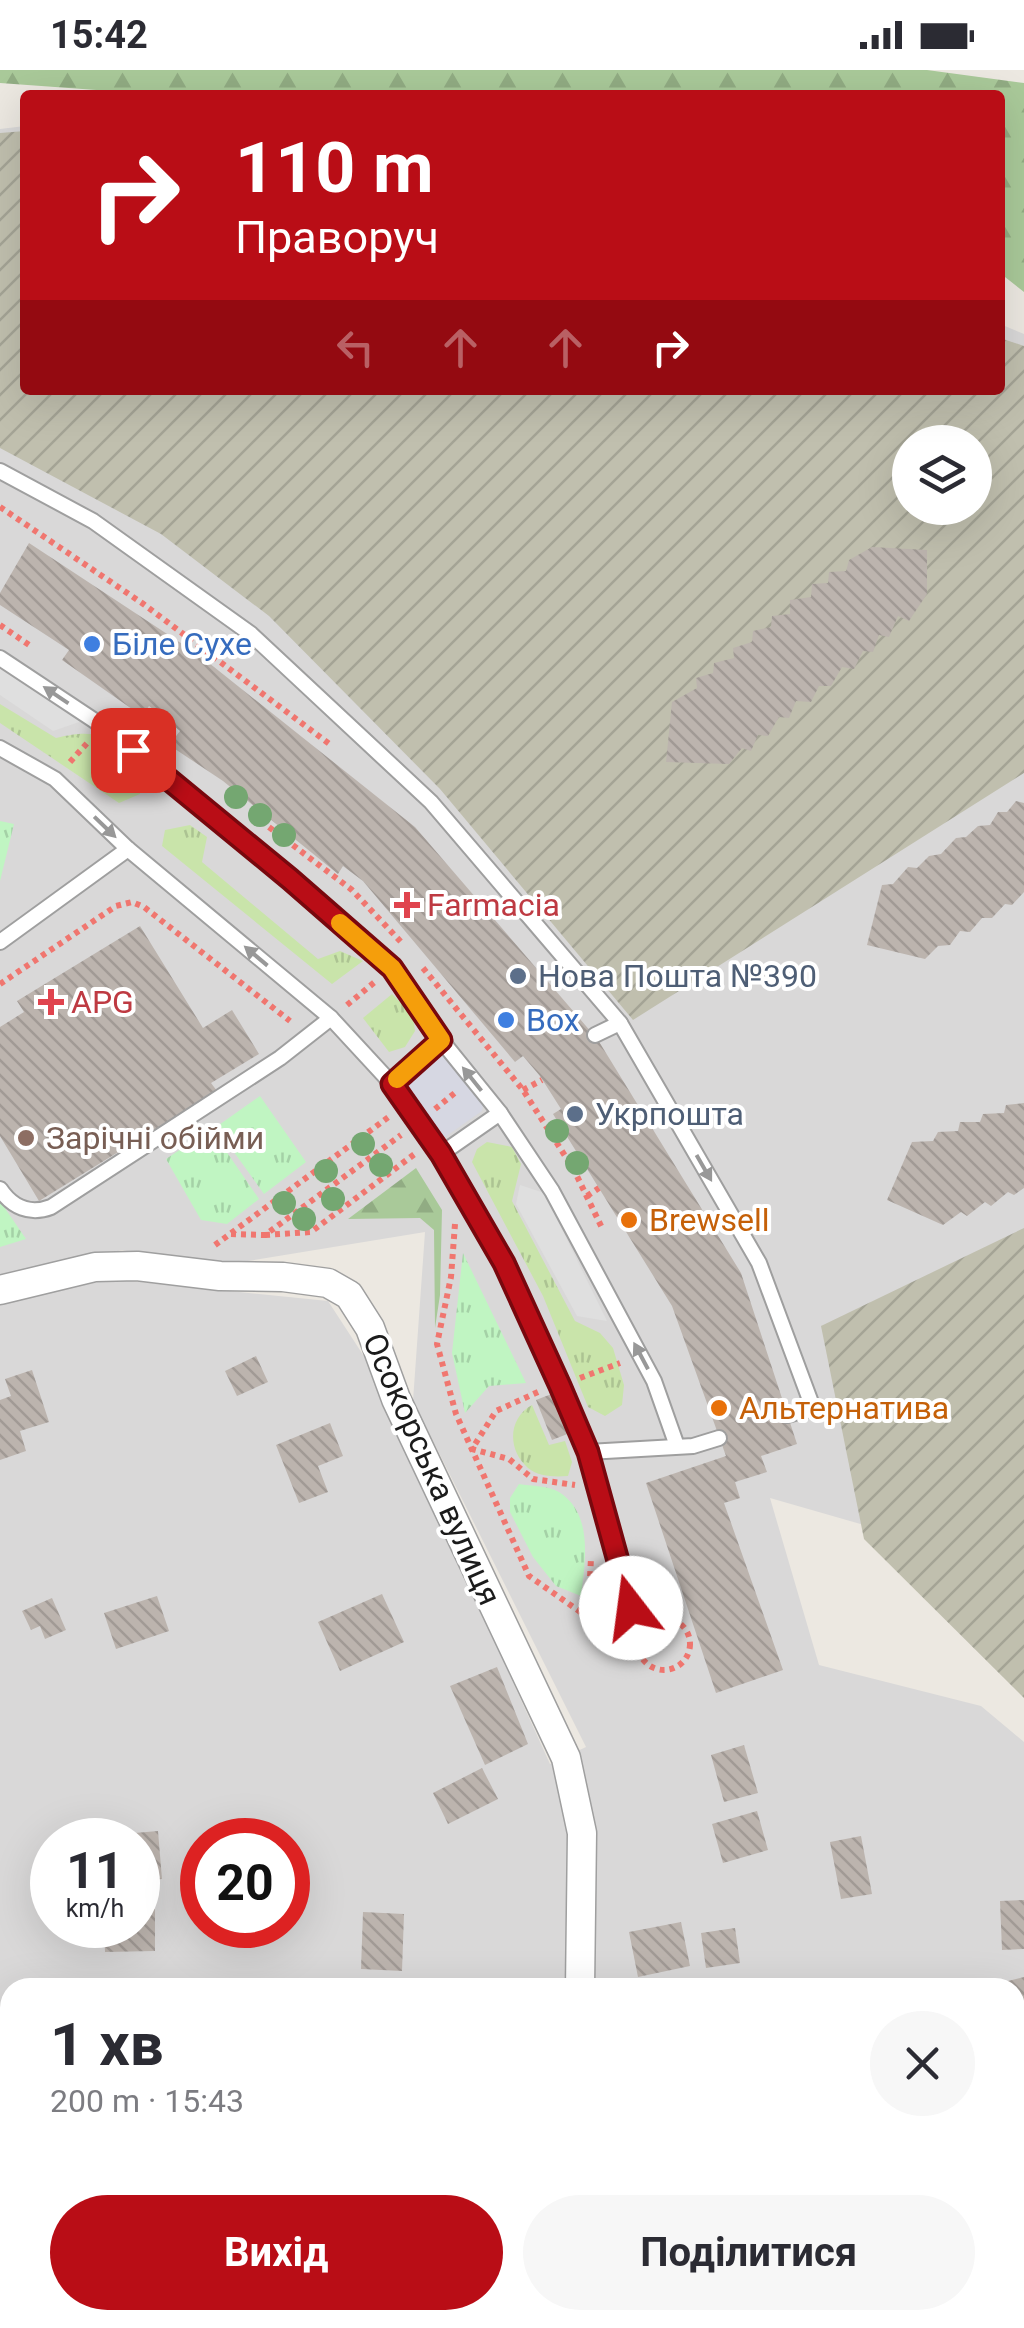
<!DOCTYPE html>
<html lang="uk">
<meta charset="utf-8">
<style>
body{margin:0;font-family:Roboto,sans-serif;background:#f7f7f7;color:#2b2b33;height:100vh;display:flex;flex-direction:column;font-size:38px;white-space:nowrap}
*{box-sizing:border-box;margin:0}
p{font-size:32px;color:#7c7c81}
.icon{flex:none;width:55px;height:55px;fill:none;stroke:currentColor;stroke-width:2;stroke-linecap:round;stroke-linejoin:round}
.map{position:relative;flex:1;overflow:hidden}
.drawer{position:absolute;left:0px;top:1908px;width:1025px;height:352px;display:flex;flex-direction:column;background:#fff;border-radius:30px 30px 0 0;box-shadow:0 10px 40px #0002}
.drawer>*{flex:none}
.top-card{position:absolute;left:20px;top:20px;width:985px;height:305px;border-radius:10px;box-shadow:0 10px 40px #0002;background:#b90d16;color:#fff;overflow:hidden}
.fabs{position:absolute;left:892px;top:355px;display:grid;gap:20px}
.fabs a{display:grid;place-items:center;width:100px;height:100px;border-radius:50%;background:#fff;box-shadow:0 10px 40px #0002;font-size:50px}
.speed{position:absolute;left:30px;top:1748px;display:flex;gap:20px;font-size:50px;font-weight:700;text-align:center}
.speed>*{display:grid;place-content:center;width:130px;height:130px;border-radius:50%;background:#fff;box-shadow:0 10px 40px #0002;line-height:1}
.speed small{font-size:25px;font-weight:400}
.speed .limit{border:15px solid #d22;background:#fff;color:#111}
.pin{position:absolute;display:grid;place-items:center;width:85px;height:85px;color:#fff;margin:-42px;border-radius:20px;box-shadow:0 5px 15px #0006}
.me{position:absolute;width:110px;margin:-55px;rotate:345deg;stroke-linejoin:round;filter:drop-shadow(0 0 8px #0008)}
.turn{display:flex;align-items:center;gap:35px;height:210px;padding:0 50px;font-size:45px}
.turn .icon{width:130px;height:130px;stroke-width:2.5}
.turn b{display:block;font-size:70px;line-height:85px}
.lanes{display:flex;align-items:center;height:95px;padding:0 50px;background:#0003;justify-content:center;gap:50px;direction:ltr}
.lanes .off{opacity:.35}
.round{display:grid;place-items:center;flex:none;width:105px;height:105px;border-radius:52px;background:#f7f7f7}
.overview{display:flex;align-items:center;justify-content:space-between;height:170px;padding:0 50px}
h1{font-size:60px;font-weight:700;line-height:75px}
.button{display:flex;gap:20px;margin-top:auto;padding:20px 50px}
.button a{flex:1;height:115px;border-radius:60px;background:#b90d16;color:#fff;font-size:40px;font-weight:700;line-height:115px;text-align:center}
.button a+a{background:#f7f7f7;color:#2b2b33}
.status{display:flex;justify-content:space-between;align-items:center;height:70px;padding:0 50px;background:#fff;direction:ltr}
.status svg{height:28px;fill:currentColor}
.map>svg:first-child{display:block}
</style>
<div class="status"><b>15:42</b><svg viewBox="0 0 49 12"><path d="M0 12V9h3v3zM5 12V6h3v6zM10 12V3h3v9zM15 12V0h3v12zM26 1h20v11H26zM47 4h2v5h-2z"/></svg></div>
<div class="map">
<svg width="1024" height="2258" viewBox="0 0 1024 2258">
<defs>
<pattern id="construction-furrows" width="10" height="10" patternUnits="userSpaceOnUse" patternTransform="scale(2.5)"><rect width="10" height="10" fill="#c0bfae"/><path d="M-1 1l2-2M0 10L10 0M9 11l2-2" fill="none" stroke="#a4a495"/></pattern>
<pattern id="grass-tufts" width="24" height="20" patternUnits="userSpaceOnUse" patternTransform="scale(2.5)"><rect width="24" height="20" fill="#c9e4aa"/><path d="M3 7l-1-3M5 7V3M7 7l1-3M15 17l-1-3M17 17v-4M19 17l1-3" fill="none" stroke="#acc392"/></pattern>
<pattern id="forest-firs" width="22" height="20" patternUnits="userSpaceOnUse" patternTransform="scale(2.5)"><rect width="22" height="20" fill="#a9c999"/><path d="M5 1l3.5 6h-7zM16 11l3.5 6h-7z" fill="#91ac83"/></pattern>
<pattern id="park-tufts" width="24" height="20" patternUnits="userSpaceOnUse" patternTransform="scale(2.5)"><rect width="24" height="20" fill="#c0f5c2"/><path d="M3 7l-1-3M5 7V3M7 7l1-3M15 17l-1-3M17 17v-4M19 17l1-3" fill="none" stroke="#a4d1a6"/></pattern>
<pattern id="building-back-hatch" width="6" height="6" patternUnits="userSpaceOnUse" patternTransform="scale(2.5)"><rect width="6" height="6" fill="#bcb4ae"/><path d="M-1 5l2 2M0 0l6 6M5-1l2 2" fill="none" stroke="#a19a95"/></pattern>
</defs>
<rect width="100%" height="100%" fill="#ece8e1"/>
<path fill="#d9d8d8" fill-rule="evenodd" d="M25,56V320H1000V254L1024,264V1501L770,1428L819,1595L981,1636L1024,1672V2258H1006L982,2250H1015V1918H10V2250H955L954,2258H0V1234L111,1209L328,1231L369,1294L550,1694L586,1677L413,1331L425,1162L205,1198L122,1180L0,1210V59ZM910,372H975V438H910ZM52,1770H138V1855H52ZM202,1770H288V1855H202Z"/>
<g fill="url(#construction-furrows)" fill-rule="evenodd">
<path d="M25,61V320H1000V268L1024,276V703L633,950L440,719L269,546L161,464L0,378V63ZM910,372H975V438H910Z"/>
<polygon points="1024,1158 1024,1628 864,1469 821,1256"/>
</g>
<g fill="url(#grass-tufts)">
<path d="M0,634L56,668C106,656 107,670 142,703L140,724L119,733L0,653Z"/>
<polygon points="190,755 207,767 202,792 318,889 340,881 363,891 332,914 162,776 165,760"/>
<polygon points="392,924 413,945 415,961 405,977 389,982 363,948"/>
<polygon points="487,1072 512,1077 521,1094 512,1131 575,1251 600,1263 613,1278 624,1315 622,1335 605,1346 588,1337 543,1226 472,1092 477,1079"/>
<path d="M532,1335L549,1375L565,1371L572,1392L568,1406C555,1407 539,1407 528,1398C507,1380 508,1348 532,1335Z"/>
</g>
<g fill="url(#forest-firs)">
<polygon points="0,0 927,0 1024,13 1024,222 1000,203 1000,25 165,25 0,13"/>
<polygon points="416,1098 442,1140 440,1225 435,1258 434,1160 420,1148 348,1149"/>
</g>
<g fill="url(#park-tufts)">
<polygon points="0,751 14,754 0,811"/>
<polygon points="260,1026 306,1092 264,1124 216,1057"/>
<polygon points="211,1059 259,1129 227,1154 201,1150 166,1089"/>
<polygon points="0,1131 26,1169 0,1177"/>
<polygon points="463,1183 526,1313 489,1316 465,1343 452,1283"/>
<path d="M519,1414C531,1416 549,1416 559,1422C594,1444 585,1493 581,1526L556,1516L533,1487L510,1442V1428Z"/>
</g>
<g fill="#dfdfdf">
<polygon points="0,599 82,651 53,661 0,625"/>
<polygon points="520,1115 544,1123 607,1251 577,1246 516,1134"/>
</g>
<polygon fill="#d6d7e2" points="447,984 484,1029 482,1041 445,1067 435,1064 402,1020 404,1011 432,985"/>
<g fill="url(#building-back-hatch)">
<polygon points="29,473 199,585 415,757 598,970 741,1203 797,1374 761,1386 767,1402 735,1412 740,1428 724,1433 783,1600 716,1623 646,1413 726,1386 672,1236 553,1044 561,1039 540,1006 523,986 515,992 363,811 343,796 338,804 223,711 169,675 180,661 161,645 149,636 142,646 62,590 69,580 0,535 0,523"/>
<polygon points="872,477 927,480 927,524 909,551 898,546 889,567 879,565 873,582 863,581 854,599 842,597 831,616 819,616 811,632 796,631 789,648 779,647 768,666 758,665 751,681 742,678 729,694 666,692 672,632 697,618 696,608 713,603 714,593 734,588 733,578 752,572 753,561 771,557 772,546 790,544 790,530 811,527 812,514 828,513 829,502 846,501 849,490"/>
<polygon points="1016,731 1024,733 1024,822 1012,835 1005,834 992,848 982,848 970,862 960,861 950,875 938,876 925,889 867,875 882,815 893,814 908,797 917,798 929,786 941,784 956,768 966,767 978,756 990,755 998,742 1007,742"/>
<polygon points="140,856 203,958 232,940 259,984 211,1013 217,1021 39,1131 0,1066 0,957 24,942 17,931"/>
<polygon points="1024,1033 1024,1118 1014,1125 1008,1122 991,1136 985,1132 967,1146 961,1142 943,1155 887,1130 912,1072 933,1071 938,1062 958,1061 960,1052 980,1052 983,1044 1004,1043 1006,1035"/>
<polygon points="256,1286 268,1312 237,1326 225,1301"/>
<polygon points="32,1300 49,1352 20,1361 26,1381 0,1390 0,1330 11,1326 5,1309"/>
<polygon points="554,1323 570,1363 552,1370 536,1330"/>
<polygon points="330,1353 343,1386 318,1396 328,1422 299,1433 276,1375"/>
<polygon points="382,1524 404,1572 340,1601 318,1552"/>
<polygon points="157,1526 169,1561 116,1579 104,1543"/>
<polygon points="52,1528 66,1560 45,1569 40,1556 31,1560 22,1541"/>
<polygon points="497,1597 528,1674 485,1695 450,1616"/>
<polygon points="744,1675 758,1723 724,1732 711,1685"/>
<polygon points="482,1698 498,1729 448,1754 433,1723"/>
<polygon points="757,1741 768,1780 723,1793 712,1754"/>
<polygon points="158,1761 162,1809 138,1811 138,1770 101,1770 100,1766"/>
<polygon points="861,1766 872,1824 841,1829 830,1772"/>
<polygon points="202,1793 202,1824 187,1825 185,1794"/>
<polygon points="1024,1830 1024,1879 1002,1880 1000,1831"/>
<polygon points="155,1839 155,1881 105,1882 104,1855 138,1855 138,1840"/>
<polygon points="363,1842 404,1844 402,1901 361,1899"/>
<polygon points="681,1852 690,1896 638,1907 629,1862"/>
<polygon points="735,1858 740,1893 706,1898 701,1863"/>
<polygon points="1024,1907 1024,1934 1015,1937 1015,1918 1006,1918 1004,1912"/>
<polygon points="1024,1968 1024,2013 1021,2013 1018,1969"/>
<polygon points="342,2250 383,2250 386,2258 346,2258"/>
<polygon points="474,2250 497,2250 479,2258"/>
</g>
<g fill="none" stroke-linecap="round" stroke-linejoin="round">
<defs>
<g id="service">
<polyline points="0,401 93,451 251,564 431,732 620,953 595,965"/>
<polyline points="0,588 95,651 164,704 391,898 441,970 500,1043 552,1121 654,1311 677,1376"/>
<polyline points="0,678 55,709 128,779 0,872"/>
<polyline points="128,779 331,948 392,1014 441,1084 504,1193 571,1342 588,1382 631,1538"/>
<polyline points="620,953 759,1193 813,1338 787,1345"/>
<polyline points="392,1014 441,970"/>
<polyline points="441,1084 500,1043"/>
<path d="M0,1119C12,1137 30,1145 51,1137L280,988L331,948"/>
<polyline points="588,1382 693,1376 719,1368"/>
<polyline points="239,2250 239,2258"/>
<polyline points="460,2250 464,2258"/>
</g>
<g id="minor">
<polyline points="0,1220 95,1197 137,1196 220,1206 283,1207 328,1213 349,1225 370,1258 396,1329 566,1688 582,1763 580,1918"/>
<polyline points="0,2038 10,2040"/>
<polyline points="1015,2163 1024,2143"/>
<polyline points="870,2250 890,2258"/>
<polyline points="985,2258 985,2250"/>
</g>
</defs>
<use href="#service" stroke="#9f9f9f" stroke-width="18"/>
<use href="#minor" stroke="#9f9f9f" stroke-width="31"/>
<g stroke="#f0766f" stroke-width="6" stroke-dasharray="5 5" stroke-linecap="butt">
<polyline points="0,437 142,533 332,676"/>
<polyline points="0,555 32,577"/>
<polyline points="70,692 89,671"/>
<polyline points="253,745 352,820 402,873"/>
<polyline points="423,898 523,1020 574,1100 602,1158"/>
<polyline points="0,914 116,836 132,832 144,837 290,951"/>
<polyline points="347,935 376,911"/>
<polyline points="523,1020 542,1010"/>
<polyline points="435,1039 456,1022"/>
<polyline points="587,1126 599,1118"/>
<polyline points="455,1154 451,1207 437,1274 456,1344 529,1506 639,1583"/>
<polyline points="231,1164 265,1165 401,1065"/>
<polyline points="265,1165 311,1162 416,1083"/>
<polyline points="215,1175 390,1046"/>
<polyline points="580,1308 620,1293"/>
<polyline points="538,1322 496,1341 472,1379 509,1389 533,1409 575,1415"/>
<polyline points="588,1546 591,1488"/>
<circle cx="664" cy="1574" r="26"/>
</g>
<use href="#service" stroke="#fff" stroke-width="14"/>
<use href="#minor" stroke="#fff" stroke-width="28"/>
</g>
<g fill="#74a771">
<circle cx="236" cy="727" r="12"/>
<circle cx="260" cy="745" r="12"/>
<circle cx="284" cy="765" r="12"/>
<circle cx="557" cy="1061" r="12"/>
<circle cx="363" cy="1074" r="12"/>
<circle cx="577" cy="1093" r="12"/>
<circle cx="381" cy="1095" r="12"/>
<circle cx="326" cy="1101" r="12"/>
<circle cx="333" cy="1129" r="12"/>
<circle cx="284" cy="1133" r="12"/>
<circle cx="304" cy="1149" r="12"/>
</g>
<defs><path id="oneway-solid" d="M-6-.8H1V-3.2L6.5 0L1 3.2V.8H-6Z" transform="scale(2.5)"/></defs>
<g fill="#989898">
<use href="#oneway-solid" transform="translate(56 625) rotate(-146)"/>
<use href="#oneway-solid" transform="translate(105 757) rotate(44)"/>
<use href="#oneway-solid" transform="translate(256 886) rotate(-140)"/>
<use href="#oneway-solid" transform="translate(472 1009) rotate(-129)"/>
<use href="#oneway-solid" transform="translate(704 1098) rotate(60)"/>
<use href="#oneway-solid" transform="translate(641 1286) rotate(-118)"/>
</g>
<g fill="none" stroke-linecap="round" stroke-linejoin="round">
<defs>
<polyline id="route" points="133,680 290,809 392,898 441,970 392,1014 441,1084 504,1193 560,1316 588,1382 631,1538"/>
</defs>
<use href="#route" stroke="#78080e" stroke-width="25"/>
<use href="#route" stroke="#b90d16" stroke-width="18"/>
<polyline stroke="#f59e0b" stroke-width="18" points="340,853 392,898 441,970 397,1009"/>
</g>
<g fill="#3f7fe0" stroke="#fff" stroke-width="4">
<circle cx="92" cy="574" r="10"/>
<circle cx="506" cy="950" r="10"/>
</g>
<g fill="#e0444e" stroke="#fff" stroke-width="4">
<path d="M402 820h10v10h10v10h-10v10h-10v-10h-10v-10h10z"/>
<path d="M46 917h10v10h10v10h-10v10h-10v-10h-10v-10h10z"/>
</g>
<g fill="#5c6f8a" stroke="#fff" stroke-width="4">
<circle cx="518" cy="906" r="10"/>
<circle cx="575" cy="1044" r="10"/>
</g>
<circle fill="#8d6e63" stroke="#fff" stroke-width="4" cx="26" cy="1068" r="10"/>
<g fill="#e8710a" stroke="#fff" stroke-width="4">
<circle cx="629" cy="1150" r="10"/>
<circle cx="719" cy="1338" r="10"/>
</g>
<g text-anchor="middle" dominant-baseline="central" stroke-width="8" stroke-linejoin="round" paint-order="stroke">
<g font-size="32" fill="#366cbe" stroke="#fff" text-anchor="start">
<text x="112" y="574">Біле Сухе</text>
<text x="526" y="950">Box</text>
</g>
<g font-size="32" fill="#be3a42" stroke="#fff" text-anchor="start">
<text x="427" y="835">Farmacia</text>
<text x="71" y="932">APG</text>
</g>
<g font-size="32" fill="#4e5e75" stroke="#fff" text-anchor="start">
<text x="538" y="906">Нова Пошта №390</text>
<text x="595" y="1044">Укрпошта</text>
</g>
<g font-size="32" fill="#785e54" stroke="#fff" text-anchor="start">
<text x="46" y="1068">Зарічні обійми</text>
</g>
<g font-size="32" fill="#c56008" stroke="#fff" text-anchor="start">
<text x="649" y="1150">Brewsell</text>
<text x="739" y="1338">Альтернатива</text>
</g>
<g font-size="32" fill="#1b1b1b" stroke="#fff">
<text transform="translate(432 1399) rotate(66)">Осокорська вулиця</text>
</g>
</g>
</svg>
<div class="fabs">
<a><svg class="icon" aria-label="layers" viewBox="0 0 24 24"><path d="M12 4l9 5-9 5-9-5zM3 14l9 5 9-5"/></svg></a>
</div>
<div class="speed"><div>11<small>km/h</small></div><div class="limit">20</div></div>
<div class="pin" style="left:133px;top:680px;background:#d93025"><svg class="icon" aria-label="arrive" viewBox="0 0 24 24"><path d="M6 21V4h12l-3 4 3 4H6"/></svg></div>
<svg class="me" style="left:631px;top:1538px" viewBox="-20 -20 40 40"><circle r="19" fill="#fff"/><path d="M0-13L10 11 0 6-10 11z" fill="#b90d16"/></svg>
<div class="top-card">
<div class="turn"><svg class="icon" aria-label="right" viewBox="0 0 24 24"><path d="M7 20v-9h11M14 6l5 5-5 5"/></svg><div><b>110 m</b>Праворуч</div></div>
<div class="lanes"><svg class="icon off" aria-label="left" viewBox="0 0 24 24"><path d="M17 20v-9H6M10 6l-5 5 5 5"/></svg><svg class="icon off" aria-label="ahead" viewBox="0 0 24 24"><path d="M12 20V5M6 11l6-6 6 6"/></svg><svg class="icon off" aria-label="ahead" viewBox="0 0 24 24"><path d="M12 20V5M6 11l6-6 6 6"/></svg><svg class="icon" aria-label="right" viewBox="0 0 24 24"><path d="M7 20v-9h11M14 6l5 5-5 5"/></svg></div>
</div>
<section class="drawer">
<div class="overview"><div><h1>1 хв</h1><p>200 m · 15:43</p></div><a class="round"><svg class="icon" aria-label="close" viewBox="0 0 24 24"><path d="M6 6l12 12M18 6L6 18"/></svg></a></div>
<div class="button"><a>Вихід</a><a>Поділитися</a></div>
</section>
</div>
